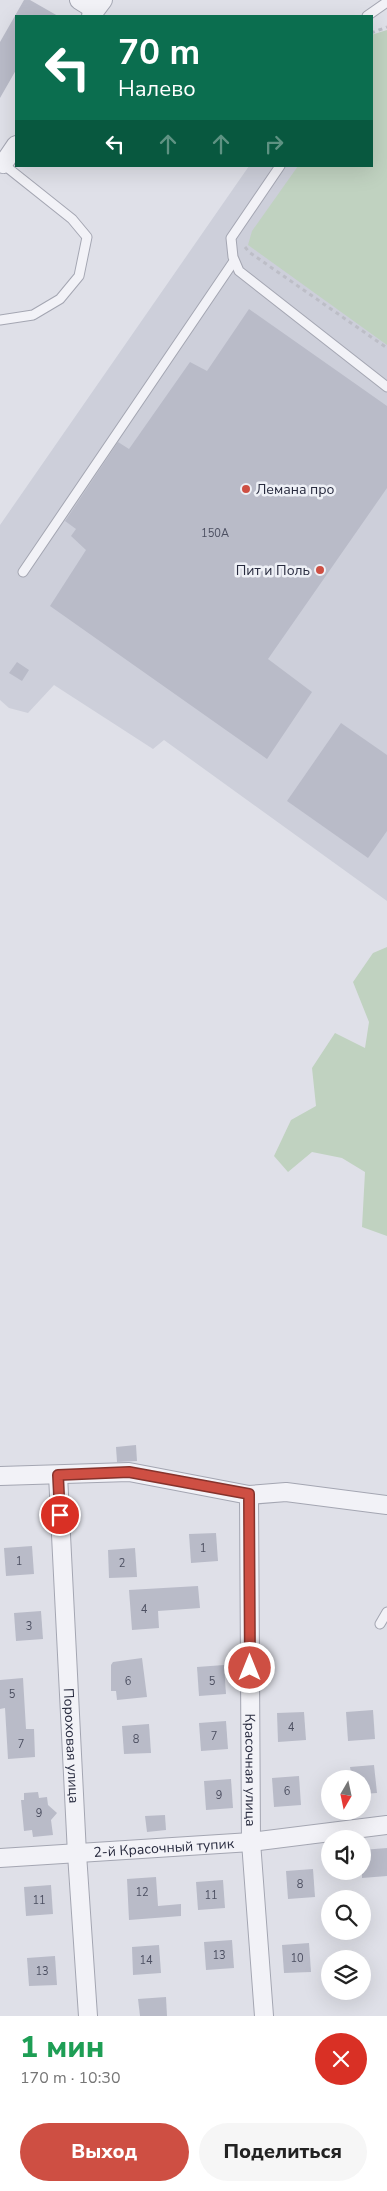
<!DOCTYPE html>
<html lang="ru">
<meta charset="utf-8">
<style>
body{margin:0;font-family:"Nunito Sans",sans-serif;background:#f6f6f6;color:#222;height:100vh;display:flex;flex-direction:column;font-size:19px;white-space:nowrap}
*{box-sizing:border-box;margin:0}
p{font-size:16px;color:#767676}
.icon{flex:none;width:28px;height:28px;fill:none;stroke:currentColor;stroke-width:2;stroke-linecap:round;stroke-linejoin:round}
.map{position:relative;height:2016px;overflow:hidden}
.details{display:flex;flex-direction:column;background:#fff;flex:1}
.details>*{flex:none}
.guide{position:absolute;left:15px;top:15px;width:358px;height:152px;border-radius:0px;box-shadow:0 5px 20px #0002;background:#0b6e4f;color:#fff;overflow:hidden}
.needle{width:32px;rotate:189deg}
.buttons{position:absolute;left:321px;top:1770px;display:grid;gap:10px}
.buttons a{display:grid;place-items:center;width:50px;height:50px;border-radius:50%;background:#fff;box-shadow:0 5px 20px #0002;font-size:25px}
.pin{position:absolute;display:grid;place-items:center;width:42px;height:42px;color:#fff;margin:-21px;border:2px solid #fff;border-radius:50%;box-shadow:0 1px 5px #0007}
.me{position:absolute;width:55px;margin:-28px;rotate:0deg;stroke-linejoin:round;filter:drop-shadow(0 0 4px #0008)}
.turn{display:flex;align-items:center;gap:18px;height:105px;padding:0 20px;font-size:22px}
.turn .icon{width:65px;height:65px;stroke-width:2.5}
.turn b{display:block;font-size:35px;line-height:42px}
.lanes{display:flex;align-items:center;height:48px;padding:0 20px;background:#0003;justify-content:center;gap:25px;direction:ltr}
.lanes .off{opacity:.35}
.round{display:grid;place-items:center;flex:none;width:52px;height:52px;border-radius:26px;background:#f6f6f6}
.summary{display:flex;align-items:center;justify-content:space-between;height:85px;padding:0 20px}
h1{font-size:30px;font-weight:800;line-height:38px;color:#1e9e55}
.primary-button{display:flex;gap:10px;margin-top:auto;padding:10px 20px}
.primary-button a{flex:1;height:58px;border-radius:30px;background:#ce4f43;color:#fff;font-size:20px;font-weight:800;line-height:58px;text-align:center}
.primary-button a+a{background:#f6f6f6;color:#222}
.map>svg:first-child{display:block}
</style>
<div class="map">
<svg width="387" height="2016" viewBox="0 0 387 2016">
<rect width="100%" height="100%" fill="#dfe0e8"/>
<polygon fill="#cdcfda" points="387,101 387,901 164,740 153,749 54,685 28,713 9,708 0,700 0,525 249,166 371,166"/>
<g fill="#c0d2c0">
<polygon points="387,30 387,345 248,245 252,231 298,166 371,166 371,35"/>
<polygon points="387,947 387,1236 362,1227 365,1172 342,1158 312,1152 288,1172 274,1156 291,1120 316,1106 312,1068 335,1033 365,1048 369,1022 353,982 373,953"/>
</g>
<g fill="#b9bbc8">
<polygon points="24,0 30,0 58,16 16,16 16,70 0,98 0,42"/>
<polygon points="249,309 387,406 387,488 268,659 312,692 267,759 50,606 86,550 71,536 76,529 65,521 118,442 129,449 190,362 207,371"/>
<polygon points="17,662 29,670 22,681 9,673"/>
<polygon points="341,723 387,755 387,831 368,858 287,801"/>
<polygon points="136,1445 137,1461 117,1462 116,1447"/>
<polygon points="216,1533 218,1561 191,1563 189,1534"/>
<polygon points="32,1546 34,1574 6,1576 4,1548"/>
<polygon points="135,1548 137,1577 109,1578 108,1550"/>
<polygon points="198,1586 200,1608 158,1611 159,1628 132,1630 129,1590"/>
<polygon points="41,1611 43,1639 16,1641 14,1613"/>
<polygon points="142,1658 147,1697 117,1700 116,1691 111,1691 111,1665 113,1662"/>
<polygon points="224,1665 226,1694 199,1696 197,1667"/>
<polygon points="23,1678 26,1729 34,1729 35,1757 8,1759 5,1708 0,1709 0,1680"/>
<polygon points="373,1710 375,1739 348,1741 346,1712"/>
<polygon points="304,1712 306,1740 278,1742 277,1713"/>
<polygon points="226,1721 228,1749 201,1751 199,1723"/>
<polygon points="149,1724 151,1753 124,1754 122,1726"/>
<polygon points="374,1765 377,1793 362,1794 362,1779 352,1779 350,1767"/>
<polygon points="299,1776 301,1805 274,1807 272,1778"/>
<polygon points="231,1779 233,1808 206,1810 204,1781"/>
<polygon points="38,1792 39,1798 47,1797 48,1805 57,1813 51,1820 53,1835 33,1837 32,1830 24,1831 21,1800 24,1800 24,1793"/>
<polygon points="165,1815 166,1830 147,1832 145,1816"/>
<polygon points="387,1848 387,1876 362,1878 362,1850"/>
<polygon points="313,1869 315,1897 288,1899 286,1871"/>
<polygon points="156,1877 158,1906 181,1904 181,1916 129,1920 127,1879"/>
<polygon points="223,1880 225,1908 198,1910 196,1882"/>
<polygon points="51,1885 53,1914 26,1916 24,1887"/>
<polygon points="232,1940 234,1968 206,1970 204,1942"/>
<polygon points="309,1943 311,1972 284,1973 282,1945"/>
<polygon points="159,1945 161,1973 133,1975 132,1947"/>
<polygon points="55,1956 57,1985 29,1986 27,1958"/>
<polygon points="166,1997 167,2016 140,2016 138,1999"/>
</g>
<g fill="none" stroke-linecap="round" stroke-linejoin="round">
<defs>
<g id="service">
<polyline points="367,16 387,2"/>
<polyline points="280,166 231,238 233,257 239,271 387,387"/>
<polyline points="0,320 33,315 60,299 79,276 87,237 72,219 3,164"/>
<polyline points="23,572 234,261"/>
<polyline points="380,1624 387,1612"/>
</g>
<g id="minor">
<polyline points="79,0 95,10"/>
<polyline points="91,16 103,0"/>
<polyline points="0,163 3,164 16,145"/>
<path id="s1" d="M58,1475L77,1854L88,2016"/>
<polyline points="0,1476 129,1472 249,1495 286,1492 387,1505"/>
<path id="s2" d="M249,1495L251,1842L264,2016"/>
<path id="s3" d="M0,1858L251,1842L387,1825"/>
</g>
</defs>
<use href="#service" stroke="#a4a6b2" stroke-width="11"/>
<use href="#minor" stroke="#a4a6b2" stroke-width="20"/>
<g stroke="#bdbec7" stroke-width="3" stroke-dasharray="4 4" stroke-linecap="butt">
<polyline points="371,33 387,27"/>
<polyline points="245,247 249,252 387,348"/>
</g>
<use href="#service" stroke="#f2f2f7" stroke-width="9"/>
<use href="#minor" stroke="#f2f2f7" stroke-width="18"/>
</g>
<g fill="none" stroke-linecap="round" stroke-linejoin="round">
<defs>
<polyline id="route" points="60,1515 58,1475 129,1472 249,1494 250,1668"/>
</defs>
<use href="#route" stroke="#86332c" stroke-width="12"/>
<use href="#route" stroke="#ce4f43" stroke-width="9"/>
</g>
<g fill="#ce4f43" stroke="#eef0f6" stroke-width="2">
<circle cx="246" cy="489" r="5"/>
<circle cx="320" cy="570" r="5"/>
</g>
<g text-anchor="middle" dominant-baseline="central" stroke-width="5" stroke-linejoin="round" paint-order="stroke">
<g font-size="11" fill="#4c4f61">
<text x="215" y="533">150А</text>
<text x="203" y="1548">1</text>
<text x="19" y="1561">1</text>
<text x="122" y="1563">2</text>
<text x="144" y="1609">4</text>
<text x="29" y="1626">3</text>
<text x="128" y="1681">6</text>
<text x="212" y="1681">5</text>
<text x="12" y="1694">5</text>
<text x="291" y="1727">4</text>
<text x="214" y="1736">7</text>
<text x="136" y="1739">8</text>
<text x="21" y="1744">7</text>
<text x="287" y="1791">6</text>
<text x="219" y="1795">9</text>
<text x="39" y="1813">9</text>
<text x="300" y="1884">8</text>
<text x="142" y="1892">12</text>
<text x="211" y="1895">11</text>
<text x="39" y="1900">11</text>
<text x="219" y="1955">13</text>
<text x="297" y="1958">10</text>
<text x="146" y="1960">14</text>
<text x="42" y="1971">13</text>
</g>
<g font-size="14" fill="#282b3f" stroke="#eef0f6" text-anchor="start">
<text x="256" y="489">Лемана про</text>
<text x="310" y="570" text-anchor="end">Пит и Поль</text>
</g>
<g font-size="14" fill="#282b3f" stroke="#eef0f6">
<text stroke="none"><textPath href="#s1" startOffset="271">Пороховая улица</textPath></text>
<text stroke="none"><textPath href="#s2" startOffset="275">Красочная улица</textPath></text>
<text stroke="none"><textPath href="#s3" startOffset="164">2-й Красочный тупик</textPath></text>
</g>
</g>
</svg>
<div class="buttons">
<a><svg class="needle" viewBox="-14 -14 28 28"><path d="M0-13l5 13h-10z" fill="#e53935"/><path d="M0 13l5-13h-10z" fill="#767676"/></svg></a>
<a><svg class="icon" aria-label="sound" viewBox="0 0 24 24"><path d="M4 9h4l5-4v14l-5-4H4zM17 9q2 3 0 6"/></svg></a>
<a><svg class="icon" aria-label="search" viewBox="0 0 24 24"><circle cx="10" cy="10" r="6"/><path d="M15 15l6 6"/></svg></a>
<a><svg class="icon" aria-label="layers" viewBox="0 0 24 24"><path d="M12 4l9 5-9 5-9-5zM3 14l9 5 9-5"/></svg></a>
</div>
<div class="pin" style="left:60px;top:1515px;background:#d93025"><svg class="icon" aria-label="arrive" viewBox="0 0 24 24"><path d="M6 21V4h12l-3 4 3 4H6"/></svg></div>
<svg class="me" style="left:250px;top:1668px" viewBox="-20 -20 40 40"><circle r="17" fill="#ce4f43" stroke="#fff" stroke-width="3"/><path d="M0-11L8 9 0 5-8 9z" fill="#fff"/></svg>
<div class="guide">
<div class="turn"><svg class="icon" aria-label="left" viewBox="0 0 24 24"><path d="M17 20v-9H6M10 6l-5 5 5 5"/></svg><div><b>70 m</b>Налево</div></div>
<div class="lanes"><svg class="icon" aria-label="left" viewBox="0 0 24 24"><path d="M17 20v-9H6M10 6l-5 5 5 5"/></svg><svg class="icon off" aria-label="ahead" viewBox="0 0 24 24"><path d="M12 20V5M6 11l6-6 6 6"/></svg><svg class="icon off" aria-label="ahead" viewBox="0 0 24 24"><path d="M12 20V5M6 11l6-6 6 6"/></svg><svg class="icon off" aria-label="right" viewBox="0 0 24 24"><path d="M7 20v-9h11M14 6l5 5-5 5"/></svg></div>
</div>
</div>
<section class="details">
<div class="summary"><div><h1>1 мин</h1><p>170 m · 10:30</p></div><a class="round" style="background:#d93025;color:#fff"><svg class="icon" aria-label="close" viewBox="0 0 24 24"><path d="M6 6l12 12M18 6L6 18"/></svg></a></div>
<div class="primary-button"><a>Выход</a><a>Поделиться</a></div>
</section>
